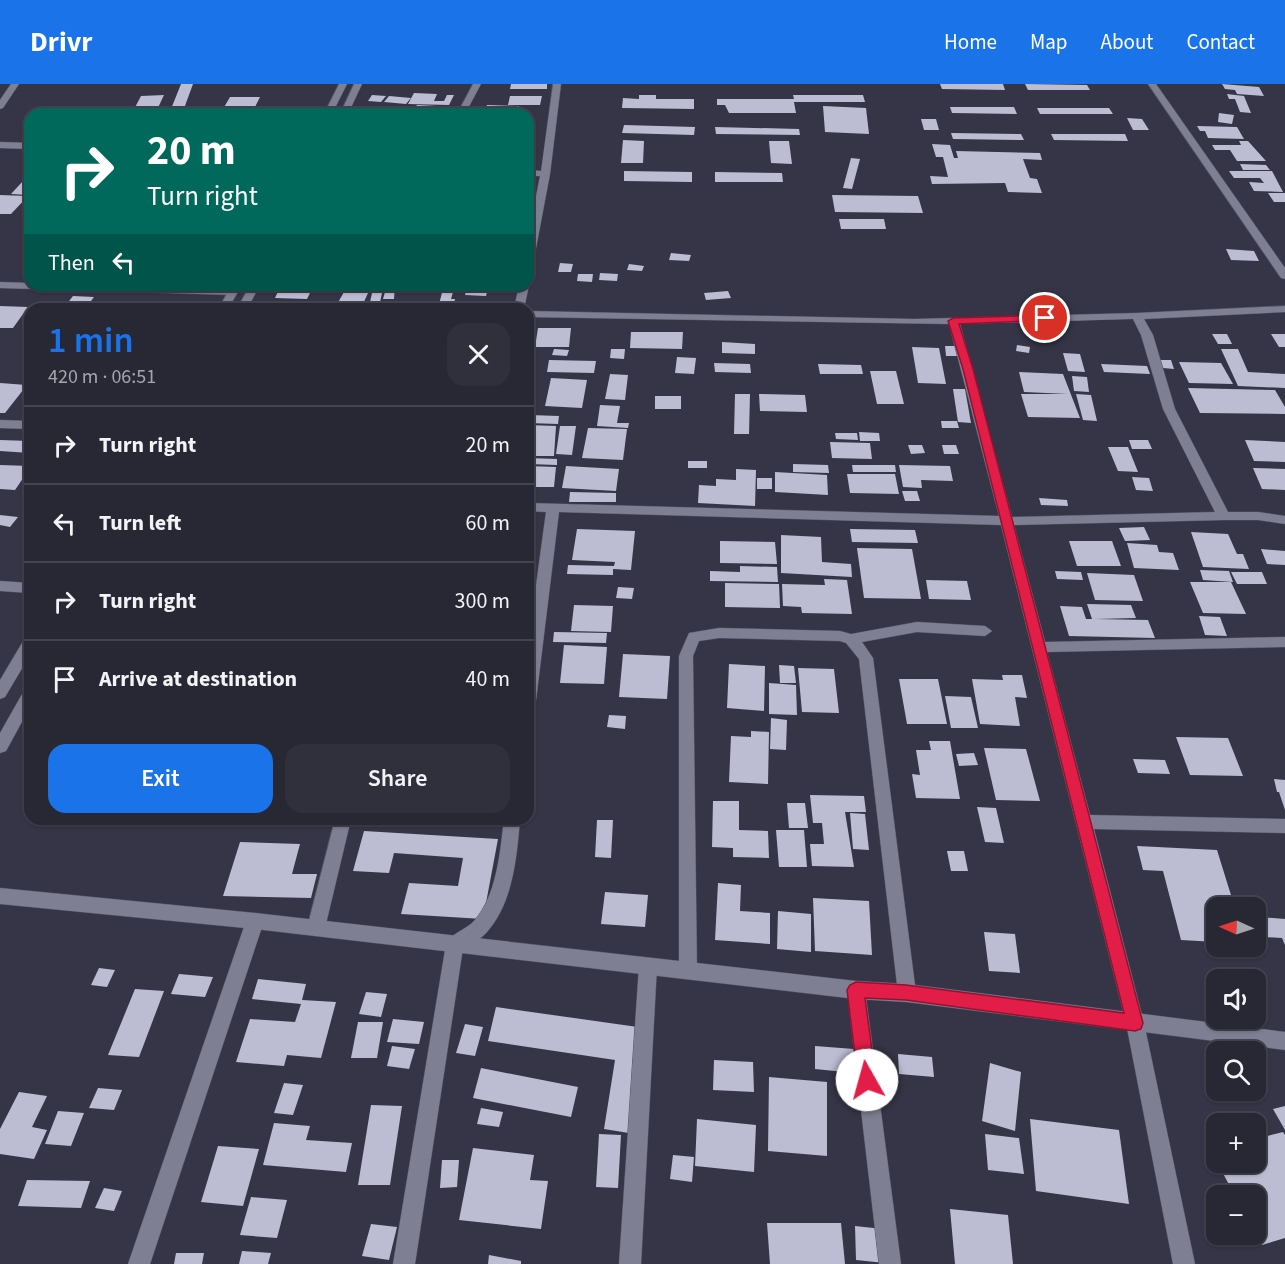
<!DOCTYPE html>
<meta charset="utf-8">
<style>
body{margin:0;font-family:"Source Sans 3",sans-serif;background:#30303d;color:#f1f3f6;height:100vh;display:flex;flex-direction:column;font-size:22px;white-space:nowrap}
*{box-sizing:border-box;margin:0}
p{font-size:20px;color:#a5a6ad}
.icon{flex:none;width:33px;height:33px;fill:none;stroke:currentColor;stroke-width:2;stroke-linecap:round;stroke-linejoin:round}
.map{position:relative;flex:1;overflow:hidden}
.details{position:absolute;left:24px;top:219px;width:510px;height:522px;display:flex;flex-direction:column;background:#282835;border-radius:18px;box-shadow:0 2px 4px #0004,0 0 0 2px #444450}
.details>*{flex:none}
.banner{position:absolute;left:24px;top:24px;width:510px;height:183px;border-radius:18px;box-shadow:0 2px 4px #0004,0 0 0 2px #444450;background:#00695c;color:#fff;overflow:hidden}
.needle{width:39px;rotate:273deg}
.buttons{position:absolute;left:1206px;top:813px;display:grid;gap:12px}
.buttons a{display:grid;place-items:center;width:60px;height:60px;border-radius:12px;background:#282835;box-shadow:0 2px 4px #0004,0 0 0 2px #444450;font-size:30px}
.pin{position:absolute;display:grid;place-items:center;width:51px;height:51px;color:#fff;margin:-26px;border:3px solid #fff;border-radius:50%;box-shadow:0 2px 6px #0007}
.me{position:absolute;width:66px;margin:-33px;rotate:353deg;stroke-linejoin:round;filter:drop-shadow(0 0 4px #0008)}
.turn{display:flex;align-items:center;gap:21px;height:126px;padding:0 24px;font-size:27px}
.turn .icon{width:78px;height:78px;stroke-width:2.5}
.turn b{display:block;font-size:42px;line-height:51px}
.then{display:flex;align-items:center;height:57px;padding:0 24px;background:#0003;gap:12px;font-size:22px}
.round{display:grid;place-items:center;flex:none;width:63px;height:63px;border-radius:18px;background:#30303d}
.overview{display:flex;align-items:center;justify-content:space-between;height:102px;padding:0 24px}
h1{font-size:36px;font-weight:600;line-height:45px;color:#1a73e8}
.primary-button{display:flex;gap:12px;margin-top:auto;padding:12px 24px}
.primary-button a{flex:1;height:69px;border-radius:18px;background:#1a73e8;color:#fff;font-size:24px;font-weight:600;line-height:69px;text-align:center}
.primary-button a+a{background:#30303d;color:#f1f3f6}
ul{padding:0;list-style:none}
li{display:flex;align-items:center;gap:18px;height:78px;padding:0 24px;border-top:2px solid #444450}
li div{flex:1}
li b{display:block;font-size:22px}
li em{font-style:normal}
header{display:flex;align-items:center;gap:36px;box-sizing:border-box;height:84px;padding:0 30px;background:#1a73e8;color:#fff}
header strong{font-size:28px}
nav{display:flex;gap:33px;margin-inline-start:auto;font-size:21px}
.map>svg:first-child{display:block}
</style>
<header>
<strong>Drivr</strong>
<nav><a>Home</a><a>Map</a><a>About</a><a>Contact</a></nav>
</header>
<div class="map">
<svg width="1285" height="1180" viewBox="0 0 1285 1180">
<rect width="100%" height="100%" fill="#353547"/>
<g fill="#bcbdd3">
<polygon points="181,0 193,0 182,30 169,30"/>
<polygon points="511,0 547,0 547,5 510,5"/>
<polygon points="940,0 1003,0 1005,6 942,5"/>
<polygon points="1025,0 1087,1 1090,6 1028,6"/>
<polygon points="1222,0 1259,3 1264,12 1237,10 1235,6 1225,5"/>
<polygon points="414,9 437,10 434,17 444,17 447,11 454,11 449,21 408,20"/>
<polygon points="1227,10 1244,12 1251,29 1240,28 1235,15 1229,15"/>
<polygon points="164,11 156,28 132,29 141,12"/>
<polygon points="372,11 386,12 381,18 368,17"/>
<polygon points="639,11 656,11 656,15 694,15 694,25 622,24 623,14 639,15"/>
<polygon points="793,11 863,11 865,18 794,18 796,29 729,29 725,21 717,21 717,15 794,15"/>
<polygon points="389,12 411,14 406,20 384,18"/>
<polygon points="510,12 542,12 540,21 508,21"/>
<polygon points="230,13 260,13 254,25 223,25"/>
<polygon points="417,21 437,22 433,30 412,30"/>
<polygon points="487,21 519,22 517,30 484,30"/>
<polygon points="823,22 866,24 869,50 825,48"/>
<polygon points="950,23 1014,23 1017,30 952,29"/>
<polygon points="1037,24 1109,24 1113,30 1040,30"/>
<polygon points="1219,29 1234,31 1232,40 1218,38"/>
<polygon points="1127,34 1142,35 1149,46 1133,46"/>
<polygon points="921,35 936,35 939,46 924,46"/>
<polygon points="624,41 695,43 694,51 622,49"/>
<polygon points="1197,42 1237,43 1244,55 1208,54 1205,47 1200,47"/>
<polygon points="715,43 799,45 800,51 716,50"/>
<polygon points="951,49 1021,50 1024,56 953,55"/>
<polygon points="1051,50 1125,50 1128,57 1054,56"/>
<polygon points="623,56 644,57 643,79 621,79"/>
<polygon points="769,57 789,57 792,80 771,79"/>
<polygon points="1239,57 1248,57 1266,77 1237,77 1230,66 1215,66 1212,61 1241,61"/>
<polygon points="932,60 950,61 954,74 958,74 956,67 1040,69 1042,76 1023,75 1030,94 1037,95 1042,109 1008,108 1005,99 932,100 930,92 948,93 943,73 936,73"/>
<polygon points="851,74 860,75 852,105 843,104"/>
<polygon points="1240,80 1266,81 1270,86 1243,86"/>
<polygon points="624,87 692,88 692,98 624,97"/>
<polygon points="1229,87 1272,87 1283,108 1254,107 1249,98 1264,99 1260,94 1234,94"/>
<polygon points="715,88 782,89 783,98 715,98"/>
<polygon points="23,97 30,98 29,111 11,110"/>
<polygon points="1268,109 1285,109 1285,118 1274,118"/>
<polygon points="0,111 28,112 11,130 0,130"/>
<polygon points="832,111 918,112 923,129 835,128"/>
<polygon points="839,135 884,135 886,145 841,145"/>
<polygon points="1226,165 1254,167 1259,177 1231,176"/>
<polygon points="671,169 691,171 689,177 669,176"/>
<polygon points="560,179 573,180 571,188 558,188"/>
<polygon points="629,180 644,182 642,187 627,186"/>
<polygon points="600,189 618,190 617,197 599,196"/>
<polygon points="578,190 593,190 592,198 577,197"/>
<polygon points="281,201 314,201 307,215 275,214"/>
<polygon points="348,201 381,201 379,207 369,207 361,224 336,222"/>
<polygon points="387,201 395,201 394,215 383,215"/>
<polygon points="397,201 432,201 431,204 396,204"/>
<polygon points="444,201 455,201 451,215 455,215 453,224 438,224"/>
<polygon points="455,201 490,201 490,204 476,203 488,204 486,212 465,211 467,203 455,203"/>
<polygon points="728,207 731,214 706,216 704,209"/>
<polygon points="372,209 382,209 379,223 369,223"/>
<polygon points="73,212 94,213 85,225 63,225"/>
<polygon points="0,222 28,223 13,244 0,244"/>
<polygon points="538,244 571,244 569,263 535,263"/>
<polygon points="631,248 683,248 682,265 630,264"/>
<polygon points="1212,250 1227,250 1232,260 1218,260"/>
<polygon points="1271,250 1285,250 1285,263 1279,263"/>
<polygon points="722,258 755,260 755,270 722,269"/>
<polygon points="1017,261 1030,263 1029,269 1016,267"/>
<polygon points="945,262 957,262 959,272 946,272"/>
<polygon points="912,263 939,264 946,300 918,299"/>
<polygon points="554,265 569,266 567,272 552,271"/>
<polygon points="611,265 625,265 624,275 610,274"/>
<polygon points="1221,265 1238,265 1248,288 1285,290 1285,304 1238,302"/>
<polygon points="1063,269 1080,270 1085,288 1068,287"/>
<polygon points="677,273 696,274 694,290 675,289"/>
<polygon points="549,276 596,277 594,289 547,288"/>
<polygon points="1160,276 1171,276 1174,285 1163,284"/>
<polygon points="1179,278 1221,279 1233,300 1189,299"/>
<polygon points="714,279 750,280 751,289 715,288"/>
<polygon points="818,280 861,281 863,290 820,290"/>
<polygon points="1101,280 1147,282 1150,290 1104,288"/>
<polygon points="870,287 896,287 904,320 877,320"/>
<polygon points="1019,288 1063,290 1080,334 1028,333 1021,310 1068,310 1024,308"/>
<polygon points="610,290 628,291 625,316 605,315"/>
<polygon points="1072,292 1087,293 1089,308 1074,307"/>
<polygon points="551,294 587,296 582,324 545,322"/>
<polygon points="0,299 27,301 5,329 0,329"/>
<polygon points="1188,304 1275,306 1285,323 1285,330 1200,329"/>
<polygon points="953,305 965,305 971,339 958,338"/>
<polygon points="735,310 750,310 749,350 734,350"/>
<polygon points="759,310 805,311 807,328 760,327"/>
<polygon points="1076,310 1091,311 1097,337 1083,336"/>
<rect x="655" y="312" width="26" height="13"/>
<polygon points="600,321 620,322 617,339 629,339 628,344 597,342"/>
<polygon points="529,331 559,332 558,340 528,339"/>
<polygon points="941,337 957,337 959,344 942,344"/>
<polygon points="528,341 556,342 554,372 528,372"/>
<polygon points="560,342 576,342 572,371 556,370"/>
<polygon points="588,344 627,345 623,376 582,374"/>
<polygon points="859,348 879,349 880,357 860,357"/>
<polygon points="835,349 857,349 858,356 836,355"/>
<polygon points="0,356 30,357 30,369 0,367"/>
<polygon points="1129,356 1148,356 1152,365 1132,365"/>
<polygon points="1245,356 1285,358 1285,378 1254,377"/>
<polygon points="830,358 870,359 872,375 832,374"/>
<polygon points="908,361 922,361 925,369 911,370"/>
<polygon points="942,361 956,361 959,370 944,370"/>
<polygon points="1108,363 1128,363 1138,388 1118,387"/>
<polygon points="528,374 557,375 557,381 528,380"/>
<rect x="688" y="377" width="19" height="7"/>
<polygon points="793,380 828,381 829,389 793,388"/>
<polygon points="0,381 30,382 30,384 15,406 0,405"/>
<polygon points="852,381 895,381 896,388 853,388"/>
<polygon points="899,381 950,382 953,397 921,396 922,404 903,403"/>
<polygon points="528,382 556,383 554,403 528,403"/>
<polygon points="566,382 619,385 616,407 562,404"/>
<polygon points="1253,384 1285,385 1285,406 1262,405"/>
<polygon points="736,385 756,386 755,422 698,419 699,401 716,402 716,395 736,396"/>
<polygon points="775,388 827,391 828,411 775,408"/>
<polygon points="847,390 895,390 899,410 850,409"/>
<polygon points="1132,393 1149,394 1153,407 1136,406"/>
<rect x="757" y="394" width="15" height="11"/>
<polygon points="902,407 917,407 920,417 905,417"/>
<polygon points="570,408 616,409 616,418 569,418"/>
<polygon points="1039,414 1067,416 1068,422 1041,421"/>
<polygon points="0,431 18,433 10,443 0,441"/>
<polygon points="1144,443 1150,456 1125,457 1119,444"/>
<polygon points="577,445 635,447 631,486 613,485 613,491 567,490 568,481 614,482 615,478 572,476"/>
<polygon points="850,445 915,446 918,459 852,458"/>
<polygon points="1191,448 1228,450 1237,470 1243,470 1249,485 1203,483"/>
<polygon points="781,451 821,453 822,478 851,480 852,493 781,489"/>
<polygon points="720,457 775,458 777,480 720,479"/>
<polygon points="1069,457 1112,457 1121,482 1077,482"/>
<polygon points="1127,459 1157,461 1159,468 1173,469 1179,486 1134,484"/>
<polygon points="857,464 912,465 921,515 864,514"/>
<polygon points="1261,465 1285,467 1285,481 1267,480"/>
<polygon points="740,482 777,483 778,498 710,497 710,487 740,488"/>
<polygon points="1200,486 1229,487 1233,498 1203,496"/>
<polygon points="1055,487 1081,488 1083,496 1057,495"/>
<polygon points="1231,488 1262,488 1267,500 1237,500"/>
<polygon points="1087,489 1134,491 1143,517 1095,516"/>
<polygon points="824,495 847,496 852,530 802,529 801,523 783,522 782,500 825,501"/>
<polygon points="926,496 967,497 971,516 929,515"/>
<polygon points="1190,498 1231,498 1246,530 1203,529"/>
<polygon points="725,499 779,500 780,524 725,523"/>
<polygon points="618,503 634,504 632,515 616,514"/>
<polygon points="1087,520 1131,521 1136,534 1095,535 1148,536 1155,554 1069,552 1060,522 1082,523 1086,535 1092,535"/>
<polygon points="574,521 613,522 611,548 571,547"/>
<polygon points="1199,532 1220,533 1227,552 1205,551"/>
<polygon points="554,548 607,549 606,559 553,558"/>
<polygon points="564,561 607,563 604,600 560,599"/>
<polygon points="623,570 670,572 667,615 619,613"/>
<polygon points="729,580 765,582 764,627 727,624"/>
<polygon points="779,581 794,582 796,599 780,599"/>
<polygon points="798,584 834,585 839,629 802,628"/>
<polygon points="1002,591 1022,591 1027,614 1015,613 1020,642 980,640 972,595 1003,596"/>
<polygon points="899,595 938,595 947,640 907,640"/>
<polygon points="769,599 796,601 797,631 769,630"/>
<polygon points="945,612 971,613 978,644 951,644"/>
<polygon points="609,631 626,632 625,645 607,643"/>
<polygon points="771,634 787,636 786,666 770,665"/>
<polygon points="751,647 769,648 768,700 729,698 731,652 751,653"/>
<polygon points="1176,653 1228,654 1243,692 1190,691"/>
<polygon points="929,657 950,657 960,715 916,714 912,690 920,691 916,666 931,666"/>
<polygon points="984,664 1026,665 1040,717 996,716"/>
<polygon points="974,669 978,681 959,682 956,670"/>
<polygon points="1133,675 1165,676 1170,690 1138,689"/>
<polygon points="1274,695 1285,696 1285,726 1279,708 1277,708"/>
<polygon points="810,711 864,712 866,728 845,728 854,783 812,782 810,760 824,760 822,739 813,739"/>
<polygon points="713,717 739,717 739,746 768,747 769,774 733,773 733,764 712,763"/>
<polygon points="787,719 805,719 808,744 789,744"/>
<polygon points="977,723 996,724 1004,759 985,758"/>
<polygon points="850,729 865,730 869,766 853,765"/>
<polygon points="597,736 613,736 611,774 595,773"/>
<polygon points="776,746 804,746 807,783 779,783"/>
<polygon points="364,747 498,755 483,835 401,830 409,799 458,802 463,774 394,769 389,789 353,787"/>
<polygon points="240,758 300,760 292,790 317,790 311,814 223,812"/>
<polygon points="1137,762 1217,766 1235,824 1216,824 1216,858 1181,856 1163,787 1143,786"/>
<polygon points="947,767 964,767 968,787 951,787"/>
<polygon points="718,799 741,801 740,827 770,829 770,860 715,856"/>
<polygon points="605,808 648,811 645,843 601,840"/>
<polygon points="813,814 869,817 872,871 815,867"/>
<polygon points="778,827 811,830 811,868 777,865"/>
<polygon points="1259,833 1285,835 1285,861 1282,854 1264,853"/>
<polygon points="984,848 1015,850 1020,889 989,887"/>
<polygon points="99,884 115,886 107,903 91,901"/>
<polygon points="179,890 213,893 205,913 171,910"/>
<polygon points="258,895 306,900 302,916 336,918 321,974 287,971 284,982 236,978 250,935 295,938 301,920 252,915"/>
<polygon points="1256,901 1262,901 1268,922 1256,921"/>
<polygon points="135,905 164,907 139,973 108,971"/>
<polygon points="366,908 387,910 381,933 359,930"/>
<polygon points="496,923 652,945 635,1050 604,1045 615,976 488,957"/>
<polygon points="393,935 424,938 419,960 387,958"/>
<polygon points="358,938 383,938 377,974 351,974"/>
<polygon points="465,940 483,943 475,972 456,969"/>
<polygon points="392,962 415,965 409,985 387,982"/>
<polygon points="815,962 854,965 855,989 815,985"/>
<polygon points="898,970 932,973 934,993 899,990"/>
<polygon points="714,976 753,978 754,1008 713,1006"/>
<polygon points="990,979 1021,988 1015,1047 982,1037"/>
<polygon points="481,984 578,1003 571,1033 473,1014"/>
<polygon points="769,993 827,998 827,1072 768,1067"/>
<polygon points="284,999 303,1001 293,1031 274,1029"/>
<polygon points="98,1004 122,1006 114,1026 89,1024"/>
<polygon points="19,1008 47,1012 32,1043 47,1046 34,1075 0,1070 0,1045"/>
<polygon points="371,1021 402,1022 390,1101 358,1101"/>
<polygon points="1285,1022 1285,1046 1273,1025"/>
<polygon points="481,1024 503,1028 499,1043 477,1040"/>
<polygon points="58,1027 84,1029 71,1062 45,1060"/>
<polygon points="697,1035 756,1041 754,1088 695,1082"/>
<polygon points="1030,1035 1119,1046 1129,1120 1036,1107"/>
<polygon points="274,1039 310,1042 306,1056 352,1059 346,1088 263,1081"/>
<polygon points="1283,1048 1285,1051 1285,1154 1262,1161 1256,1149 1256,1112 1235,1112 1217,1078 1256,1078 1256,1055"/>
<polygon points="599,1050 621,1051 618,1104 596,1103"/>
<polygon points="985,1050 1019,1054 1024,1090 988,1086"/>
<polygon points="218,1062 259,1065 243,1122 201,1118"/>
<polygon points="473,1064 534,1071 530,1096 548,1097 541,1145 459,1136"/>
<polygon points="673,1071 694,1073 692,1098 670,1095"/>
<polygon points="442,1076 459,1076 457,1103 440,1104"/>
<polygon points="27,1096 90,1097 81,1124 18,1122"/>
<polygon points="104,1104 122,1107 114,1127 95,1124"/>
<polygon points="251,1113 287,1116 277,1154 240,1151"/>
<polygon points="950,1125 1008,1131 1013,1180 955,1180"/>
<polygon points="767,1139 841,1139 845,1180 770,1180"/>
<polygon points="371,1140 397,1143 389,1176 362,1172"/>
<polygon points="855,1142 883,1145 885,1179 856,1176"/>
<polygon points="242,1167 271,1169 268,1180 239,1180"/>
<polygon points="176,1169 204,1169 202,1180 174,1180"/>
<polygon points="489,1171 521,1177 521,1180 488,1180"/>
</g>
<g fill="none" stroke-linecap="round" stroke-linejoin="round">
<defs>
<g id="minor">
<polygon points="11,0 19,0 3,24 0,25 0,16"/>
<polygon points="473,0 481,0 465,30 457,30"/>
<polygon points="553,0 561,0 550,90 533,180 528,183 528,153 540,92 528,92 528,86 541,87"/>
<polygon points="1148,0 1156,0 1285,184 1285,195 1281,194"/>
<polygon points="0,58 30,59 30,65 0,64"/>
<polygon points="0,198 30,199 30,201 233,205 238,208 233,211 0,204"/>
<polygon points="528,199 529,201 524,225 514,225 519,201 528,201"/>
<polygon points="244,218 359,222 364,225 240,223 240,219"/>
<path d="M1285,222V228L1144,235L1153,251L1175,325L1228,428H1258L1285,432V440L1258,436H1224L1014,441L1045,558L1285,553V563L1047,568L1090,731L1285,735V749L1094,745L1144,939L1195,1180H1173L1126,939L1001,441L559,428L536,616L533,620L528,622V560L546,428L528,427V419L999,432L949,240L528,233V227L914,235L1137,229ZM1133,235L1141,251L1163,325L1215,428L1012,433L960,240Z"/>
<polygon points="0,336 30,337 30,345 0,344"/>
<polygon points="0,497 30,499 30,509 0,507"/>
<polygon points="917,538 985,542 992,547 985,552 917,548 862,558 873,574 916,909 914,915 907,918 900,915 898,909 859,575 846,559 840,557 719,554 699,557 693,572 697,887 694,893 688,895 682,893 679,887 679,572 689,549 719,544 840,547 851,550"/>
<polygon points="335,735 351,735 325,844 322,850 316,852 310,850 307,844"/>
<path d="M504,735H520C517,772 513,819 487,848C481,855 471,860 463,864L415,1180H393L446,860C451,849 466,846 474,837C497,811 500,768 504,735Z"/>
<polygon points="255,829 261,831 264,837 150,1180 128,1180 246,837 249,831"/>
<polygon points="648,874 654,876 657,882 641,1180 619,1180 639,882 642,876"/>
<polygon points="856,897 863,900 865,906 901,1180 879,1180 847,906 849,900"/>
</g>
<polygon id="tertiary" points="0,804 255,829 856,897 907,900 1285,948 1285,966 907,918 856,915 255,845 0,820"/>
<g id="secondary">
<polygon points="339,0 347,0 332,30 324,30"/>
<polygon points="354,0 362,0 348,30 340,30"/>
<polygon points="232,201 242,201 228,225 218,225"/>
<polygon points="250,201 260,201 247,225 237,225"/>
<polygon points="30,553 30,571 5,613 0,615 0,596 25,554"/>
<polygon points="30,603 30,623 6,667 0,669 0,649 25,605"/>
</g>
</defs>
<use href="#minor" stroke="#545462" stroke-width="1"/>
<use href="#tertiary" stroke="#545462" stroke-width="1"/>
<use href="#secondary" stroke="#545462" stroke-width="1"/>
<use href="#minor" fill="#7f7f94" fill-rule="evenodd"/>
<use href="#tertiary" fill="#7f7f94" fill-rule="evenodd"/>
<use href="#secondary" fill="#7f7f94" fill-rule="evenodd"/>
</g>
<polygon fill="#e11d48" stroke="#92132f" stroke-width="1.5" points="1045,231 1049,232 1049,236 959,240 973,285 1143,939 1141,945 1135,947 906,916 865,914 876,996 873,1002 867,1004 861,1002 858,996 847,906 850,901 856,898 906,901 1124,929 963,285 948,237 953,234"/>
</svg>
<div class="buttons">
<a><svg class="needle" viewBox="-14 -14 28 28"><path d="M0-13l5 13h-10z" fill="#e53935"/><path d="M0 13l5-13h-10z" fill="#a5a6ad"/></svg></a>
<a><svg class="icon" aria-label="sound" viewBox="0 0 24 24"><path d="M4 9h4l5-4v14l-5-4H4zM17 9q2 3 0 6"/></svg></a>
<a><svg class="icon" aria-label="search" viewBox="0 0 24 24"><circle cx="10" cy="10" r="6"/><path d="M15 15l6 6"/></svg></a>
<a>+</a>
<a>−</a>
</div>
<div class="pin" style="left:1045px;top:234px;background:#d93025"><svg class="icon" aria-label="arrive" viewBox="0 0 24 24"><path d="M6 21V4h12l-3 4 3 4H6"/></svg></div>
<svg class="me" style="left:867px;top:996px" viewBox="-20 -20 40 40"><circle r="19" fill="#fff"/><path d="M0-13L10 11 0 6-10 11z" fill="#e11d48"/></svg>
<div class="banner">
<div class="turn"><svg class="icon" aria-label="right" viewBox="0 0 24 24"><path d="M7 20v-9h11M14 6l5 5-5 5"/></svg><div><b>20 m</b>Turn right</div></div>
<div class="then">Then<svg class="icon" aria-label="left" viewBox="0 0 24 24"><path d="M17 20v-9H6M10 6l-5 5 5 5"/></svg></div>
</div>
<section class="details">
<div class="overview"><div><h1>1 min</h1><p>420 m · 06:51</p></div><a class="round"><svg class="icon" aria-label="close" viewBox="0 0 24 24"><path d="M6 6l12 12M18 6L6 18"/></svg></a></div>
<ul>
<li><svg class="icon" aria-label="right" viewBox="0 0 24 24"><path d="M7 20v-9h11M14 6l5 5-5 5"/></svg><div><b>Turn right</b></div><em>20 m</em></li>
<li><svg class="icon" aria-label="left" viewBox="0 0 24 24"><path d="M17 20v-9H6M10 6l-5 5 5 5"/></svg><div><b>Turn left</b></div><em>60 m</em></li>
<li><svg class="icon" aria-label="right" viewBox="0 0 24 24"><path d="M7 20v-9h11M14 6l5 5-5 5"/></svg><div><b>Turn right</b></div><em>300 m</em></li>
<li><svg class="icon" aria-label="arrive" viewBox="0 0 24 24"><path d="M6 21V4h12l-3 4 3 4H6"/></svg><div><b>Arrive at destination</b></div><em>40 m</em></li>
</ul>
<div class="primary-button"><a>Exit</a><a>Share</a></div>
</section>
</div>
